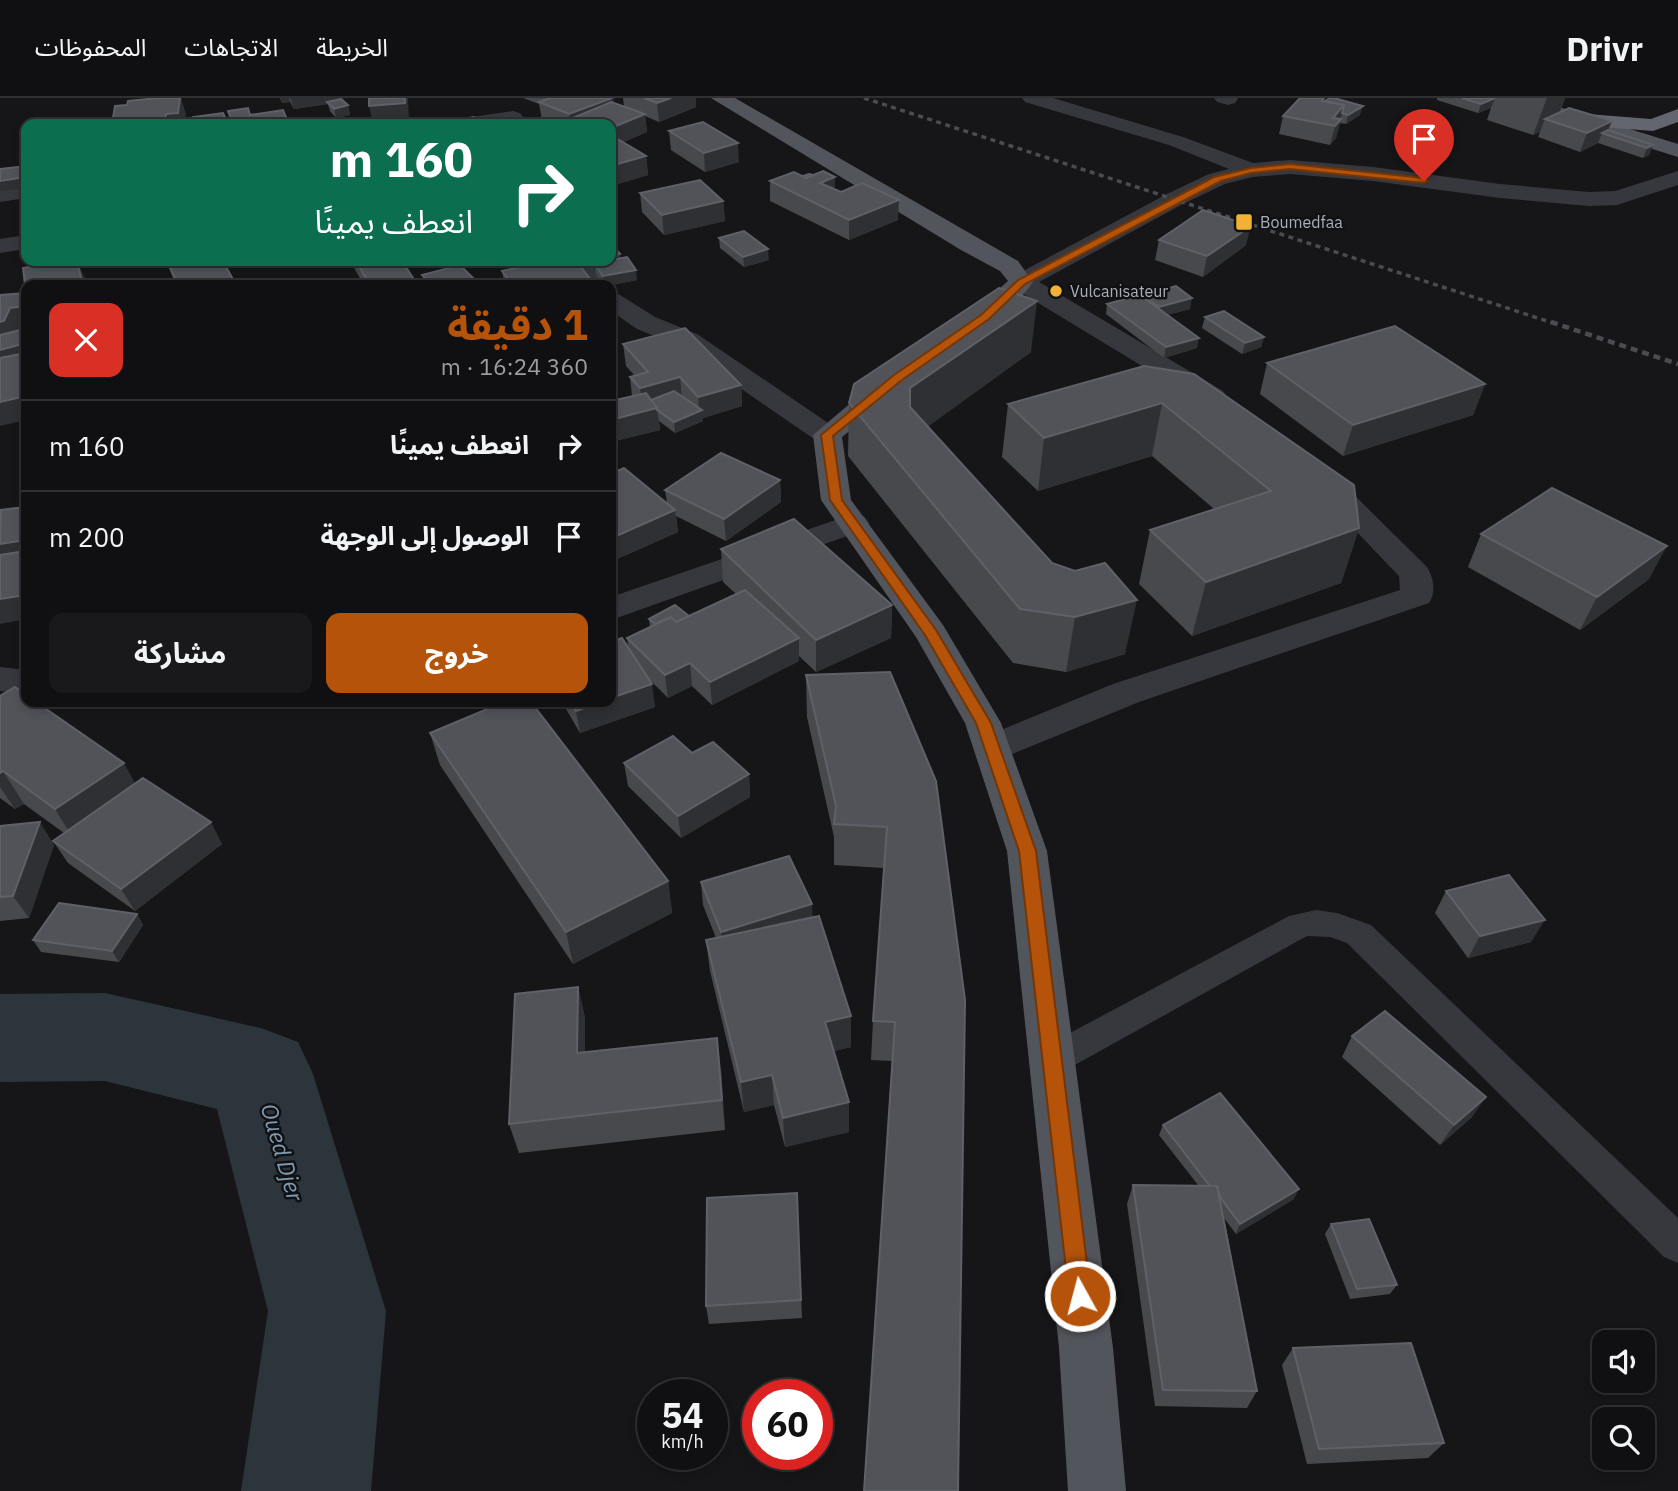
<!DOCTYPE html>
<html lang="ar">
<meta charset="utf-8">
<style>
body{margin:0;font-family:"IBM Plex Sans","Noto Sans Arabic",sans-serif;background:#19191b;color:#f1f3f6;direction:rtl;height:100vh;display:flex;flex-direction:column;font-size:26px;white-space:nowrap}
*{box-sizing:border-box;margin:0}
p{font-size:23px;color:#9c9d9f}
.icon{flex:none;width:38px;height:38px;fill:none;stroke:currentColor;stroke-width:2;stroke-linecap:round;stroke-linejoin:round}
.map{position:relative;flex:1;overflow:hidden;direction:ltr}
.side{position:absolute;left:21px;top:182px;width:595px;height:427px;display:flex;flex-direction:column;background:#101012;border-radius:14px;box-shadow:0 4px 10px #0003,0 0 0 2px #303032;direction:rtl}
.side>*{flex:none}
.top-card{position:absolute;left:21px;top:21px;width:595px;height:147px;border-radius:14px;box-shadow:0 4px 10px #0003,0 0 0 2px #303032;direction:rtl;background:#0b6e4f;color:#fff;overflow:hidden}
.buttons{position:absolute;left:1592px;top:1232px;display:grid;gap:14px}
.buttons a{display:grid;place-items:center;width:63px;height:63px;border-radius:14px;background:#101012;box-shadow:0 4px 10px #0003,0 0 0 2px #303032;font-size:35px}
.speed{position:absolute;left:637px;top:1281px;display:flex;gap:14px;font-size:35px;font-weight:700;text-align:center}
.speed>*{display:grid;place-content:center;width:91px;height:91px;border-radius:50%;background:#101012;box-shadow:0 4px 10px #0003,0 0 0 2px #303032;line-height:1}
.speed small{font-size:18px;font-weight:400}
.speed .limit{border:10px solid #d22;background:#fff;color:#111}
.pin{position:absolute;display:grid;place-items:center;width:60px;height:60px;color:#fff;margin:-72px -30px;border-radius:50% 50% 50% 0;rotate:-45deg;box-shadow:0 0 7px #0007}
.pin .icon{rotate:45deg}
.me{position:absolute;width:77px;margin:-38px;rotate:353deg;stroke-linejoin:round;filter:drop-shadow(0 0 5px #0008)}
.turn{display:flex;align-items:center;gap:24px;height:147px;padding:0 28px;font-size:32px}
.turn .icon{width:91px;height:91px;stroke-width:2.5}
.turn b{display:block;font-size:49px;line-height:60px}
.round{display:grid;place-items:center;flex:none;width:74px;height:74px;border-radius:14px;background:#19191b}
.head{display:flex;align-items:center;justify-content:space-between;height:119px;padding:0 28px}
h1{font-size:42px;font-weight:700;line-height:52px;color:#b45309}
.button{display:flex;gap:14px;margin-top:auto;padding:14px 28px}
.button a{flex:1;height:80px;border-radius:14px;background:#b45309;color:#fff;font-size:28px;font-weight:700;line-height:80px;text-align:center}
.button a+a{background:#19191b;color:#f1f3f6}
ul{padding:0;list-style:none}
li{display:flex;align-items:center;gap:21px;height:91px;padding:0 28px;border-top:2px solid #303032}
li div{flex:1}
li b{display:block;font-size:26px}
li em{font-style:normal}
header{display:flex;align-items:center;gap:42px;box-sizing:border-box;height:98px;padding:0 35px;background:#101012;border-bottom:2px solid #303032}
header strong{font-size:33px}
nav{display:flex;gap:38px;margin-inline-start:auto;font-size:24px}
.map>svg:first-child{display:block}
</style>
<header>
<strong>Drivr</strong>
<nav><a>الخريطة</a><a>الاتجاهات</a><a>المحفوظات</a></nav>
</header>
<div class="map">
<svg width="1678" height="1393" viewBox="0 0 1678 1393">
<rect width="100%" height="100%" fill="#161618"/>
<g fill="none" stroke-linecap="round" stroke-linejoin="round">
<polygon fill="#2c353c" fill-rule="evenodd" points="105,895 261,930 298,944 313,976 386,1213 371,1393 241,1393 268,1213 217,1011 105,983 0,984 0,896"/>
<polygon fill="#37383d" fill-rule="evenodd" points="1316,812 1337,815 1371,827 1678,1120 1678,1165 1664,1159 1347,845 1330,839 1307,838 1064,973 1052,977 1040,973 1034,962 1040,951 1289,818"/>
<g fill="#37383d" fill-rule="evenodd">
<polygon points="1022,0 1053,0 1183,39 1253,65 1290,62 1373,69 1500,86 1589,94 1615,93 1678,73 1678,87 1617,107 1589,108 1500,100 1373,83 1290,76 1252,79 1225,86 1183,106 1039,184 1223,293 1227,299 1223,305 1213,307 1203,305 1012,189 1009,184 1012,179 1167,96 1209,76 1229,71 1169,47 1025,4"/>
<polygon points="1214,0 1237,0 1238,1 1235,5 1228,7 1217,4"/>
<polygon points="513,13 520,15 523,19 520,23 505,26 454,26 457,22 464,20"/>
<polygon points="26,86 26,100 0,104 0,90"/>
<polygon points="26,137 26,151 0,155 0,141"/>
<polygon points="566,163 591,163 610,187 585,187"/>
<polygon points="611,194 620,197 655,219 697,236 837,331 841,337 837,343 827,346 817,343 679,248 637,231 611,213"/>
<path d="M1321,372L1332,375L1427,469C1434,480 1436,495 1429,505L1139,604L1005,659L992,663L979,659L973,650L979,641L1113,586L1400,492L1399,478L1306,381L1310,375Z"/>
<polygon points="853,416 864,418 869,425 864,432 611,522 611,499"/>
<polygon points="0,569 26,572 26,596 0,593"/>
</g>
<g fill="#53555c" fill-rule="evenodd">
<path d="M711,0H735L1018,163L1033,184C1020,203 986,240 962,235L958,229L962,223L1008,183L1000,173L961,152Z"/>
<polygon points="1499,0 1530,0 1678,46 1678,59 1502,4"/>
<polygon points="890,278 900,280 904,286 900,292 842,339 851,402 943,527 1001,625 1047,753 1113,1250 1126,1393 1068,1393 1059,1250 1007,753 965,625 916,539 821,402 813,337 880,280"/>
</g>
<polygon fill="#63666e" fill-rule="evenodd" points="1678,11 1678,24 1653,33 1575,27 1568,25 1565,21 1568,17 1575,15 1651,21"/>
<polyline stroke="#4a4c52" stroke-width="3.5" stroke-dasharray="5 4.5" stroke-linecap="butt" points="864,0 1556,226"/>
<polyline stroke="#4a4c52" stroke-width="4.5" stroke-dasharray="7 5" stroke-linecap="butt" points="1551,224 1678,266"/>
</g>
<g fill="#47494d">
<polygon points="280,0 342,0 348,7 350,17 336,20 330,13 328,6 294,11 290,4 282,5"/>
<polygon points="523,0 616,0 613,1 614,5 624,8 623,0 696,0 696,9 659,24 645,18 647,34 623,44 646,58 648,77 611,88 611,26 552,26 542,22 539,6"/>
<polygon points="1437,0 1565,0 1560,14 1612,23 1608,32 1653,47 1649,57 1643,60 1598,45 1580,54 1538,39 1540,34 1533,37 1487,22 1491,10 1478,15 1437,2"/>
<polygon points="1325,3 1360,17 1346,26 1340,25 1336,40 1330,47 1279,36 1283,18"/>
<polygon points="669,33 739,64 705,74 671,52"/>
<polygon points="770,83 835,91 898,122 849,142 770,103"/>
<polygon points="640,95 723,103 725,123 664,137 642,114"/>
<polygon points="719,140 769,162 744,169 720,150"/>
<polygon points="1159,142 1246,147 1203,179 1155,162"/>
<polygon points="620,156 620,160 637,182 611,187 603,187 596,176 595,172 593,173 584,163 611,163"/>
<polygon points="166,163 236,187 176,187"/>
<polygon points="350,163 402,163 415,183 416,187 364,187"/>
<polygon points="502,173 595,187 505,187"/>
<polygon points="422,177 473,180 474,187 425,187"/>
<polygon points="1143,197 1190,211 1167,217 1197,250 1164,260 1106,216 1107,206 1143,199"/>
<polygon points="1205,219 1264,239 1261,249 1242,256 1202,230"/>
<polygon points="623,246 741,287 742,308 703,320 703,323 675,335 659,323 660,332 611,344 611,303 632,298 630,279 634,277 626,268"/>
<polygon points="1031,254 928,328 1125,556 1066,574 1013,565 848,358 849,305"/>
<polygon points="1267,265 1485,286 1473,317 1343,358 1260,296"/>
<polygon points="1144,268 1359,430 1341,485 1192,538 1139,486 1150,432 1214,411 1152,358 1038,393 1002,359 1008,306"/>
<polygon points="611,376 667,405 665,392 780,382 781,404 726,443 676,418 678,434 617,461 615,459 617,474 611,477"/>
<polygon points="1481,436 1649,481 1580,532 1468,469"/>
<polygon points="721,451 892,507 891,540 816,574 799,558 799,563 712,607 692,588 668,600 650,582 655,609 580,635 562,604 611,604 628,549 627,540 650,529 649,521 689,518 736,496 723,484"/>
<polygon points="806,577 936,683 893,963 871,962 873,923 884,770 834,767 834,739 807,619"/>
<polygon points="0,598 135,685 222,746 135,813 68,765 53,743 64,735 24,706 15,711 0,700"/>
<polygon points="430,635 668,783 672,815 573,866 440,667"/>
<polygon points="692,655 749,676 750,699 681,740 628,688 624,665"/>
<polygon points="0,728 54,747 29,820 0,823"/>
<polygon points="701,784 812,806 812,819 851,918 851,949 834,953 849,1034 785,1049 774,1007 744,1014 710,873 706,842 716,840 703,807"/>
<polygon points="1446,793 1531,844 1468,860 1435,815"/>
<polygon points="137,816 143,827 119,864 41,854 33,842"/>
<polygon points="578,889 585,920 585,955 721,971 725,1032 519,1055 509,1026"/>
<polygon points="1352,938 1472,1019 1440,1047 1342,959"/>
<polygon points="1163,1027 1294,1101 1236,1136 1224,1120 1257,1293 1247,1310 1155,1308 1127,1106 1133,1087 1198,1087 1159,1037"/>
<polygon points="797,1095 802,1220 709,1226 706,1208"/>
<polygon points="1331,1126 1397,1187 1390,1196 1350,1201 1325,1136"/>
<polygon points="1293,1250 1444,1345 1428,1360 1307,1366 1282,1267"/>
</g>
<g fill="#2f3033">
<polygon points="180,0 181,0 186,16 185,26 131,26"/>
<polygon points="281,0 289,0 290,4 282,5"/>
<polygon points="290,0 342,0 343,3 327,4 328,6 294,11"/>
<polygon points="405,0 408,0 409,23 373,26 369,8"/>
<polygon points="600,0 616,0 613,1 615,18 570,22 569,16"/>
<polygon points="671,0 696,0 696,9 659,24 657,5"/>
<polygon points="1495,0 1491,10 1478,15 1481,6"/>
<polygon points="1547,0 1565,0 1556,24 1545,21 1540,34 1533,37"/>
<polygon points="348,7 350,17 336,20 334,11"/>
<polygon points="1344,7 1336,40 1330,47 1335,28 1333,20"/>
<polygon points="1363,8 1360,17 1346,26 1348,17"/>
<polygon points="645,16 647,34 611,50 611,30"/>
<polygon points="1612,23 1606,37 1602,35 1598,45 1580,54 1587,35"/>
<polygon points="738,45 739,64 705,74 704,55"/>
<polygon points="1653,47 1649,57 1643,60 1647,50"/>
<polygon points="26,55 26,71 20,56"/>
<polygon points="646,58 648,77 611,88 611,68"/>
<polygon points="26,79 26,90 0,93 0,83"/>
<polygon points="835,79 835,99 808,88"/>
<polygon points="899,102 898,122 849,142 849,122"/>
<polygon points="723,103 725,123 664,137 662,117"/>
<polygon points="1251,128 1246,147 1203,179 1207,158"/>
<polygon points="768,151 769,162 744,169 743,159"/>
<polygon points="620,156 621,166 594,165 595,172 593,173 592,163 611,163 611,158"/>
<polygon points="77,163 85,180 87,187 64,187"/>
<polygon points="636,172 637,182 611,187 604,187 603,178"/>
<polygon points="473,180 474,187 447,187"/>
<polygon points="415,183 416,187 397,187"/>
<polygon points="1192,200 1190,211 1157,219 1159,209"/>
<polygon points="1037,203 1031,254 908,343 910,290"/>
<polygon points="26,206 26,230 19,231 14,244 0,246 0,224 10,210"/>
<polygon points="615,229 618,250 611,252 611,230"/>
<polygon points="1264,239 1261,249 1242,256 1245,245"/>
<polygon points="1199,240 1197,250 1164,260 1166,249"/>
<polygon points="26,245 26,257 0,264 0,252"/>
<polygon points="680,279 682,301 643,312 640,290"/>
<polygon points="1485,286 1473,317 1343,358 1353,327"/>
<polygon points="741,287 742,308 703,320 703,323 675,335 674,324 699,313 698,299"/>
<polygon points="26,298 26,322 0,328 0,304"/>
<polygon points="1162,305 1152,358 1038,393 1044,340"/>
<polygon points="657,310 660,332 611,344 611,322"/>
<polygon points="780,382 781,404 726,443 724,421"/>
<polygon points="675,412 678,434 617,461 614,439"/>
<polygon points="1359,430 1341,485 1192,538 1206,484"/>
<polygon points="612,441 617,474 611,477 611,442"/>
<polygon points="26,442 26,466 0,464 0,446"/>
<polygon points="1667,448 1649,481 1580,532 1597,499"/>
<polygon points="26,497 26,521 0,526 0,501"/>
<polygon points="1137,502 1125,556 1066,574 1075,519"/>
<polygon points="892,507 891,540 816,574 816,542"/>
<polygon points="799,540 799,563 712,607 710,584"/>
<polygon points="690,565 692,588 668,600 665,577"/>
<polygon points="652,586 655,609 580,635 576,613 601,604 611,604 611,600"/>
<polygon points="124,665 142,698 75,743 55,711"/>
<polygon points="3,673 24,706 15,711 0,689 0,675"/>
<polygon points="749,676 750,699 681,740 678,718"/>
<polygon points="40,724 54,747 29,820 13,798"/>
<polygon points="211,724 222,746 135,813 121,791"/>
<polygon points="668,783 672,815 573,866 566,834"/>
<polygon points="812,806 813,828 723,856 721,834"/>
<polygon points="137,816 143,827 119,864 112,853"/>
<polygon points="1545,822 1531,844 1468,860 1480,838"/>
<polygon points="578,889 585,920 585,986 577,955"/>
<polygon points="851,918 851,949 826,955 825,924"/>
<polygon points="717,940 721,971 725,1032 722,1002"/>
<polygon points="772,977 774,1007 744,1014 741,984"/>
<polygon points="1486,999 1472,1019 1440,1047 1454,1027"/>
<polygon points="849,1004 849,1034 785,1049 783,1020"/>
<polygon points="1299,1091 1294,1101 1236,1136 1240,1126"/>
</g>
<g fill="#525359" stroke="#5f6168" stroke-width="2">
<polygon points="158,0 180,0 178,15 166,16 165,23 131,26 112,26 115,8 127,7 128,3"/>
<polygon points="369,0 405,0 405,5 369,8"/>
<polygon points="550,0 612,0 569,16 539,4"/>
<polygon points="644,0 671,0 657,5"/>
<polygon points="1300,0 1324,0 1322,3 1344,7 1333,20 1341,21 1335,28 1283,18"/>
<polygon points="1330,0 1334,0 1363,8 1348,17 1342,15 1344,7 1325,3"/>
<polygon points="1462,0 1495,0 1481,6"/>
<polygon points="341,1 348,7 334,11 327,4"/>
<polygon points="611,4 645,16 611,30 611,26 581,26 568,22"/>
<polygon points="248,10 250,17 283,12 289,26 233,26 228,13"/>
<polygon points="1569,10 1612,23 1587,35 1545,21"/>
<polygon points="223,15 228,26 196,26 193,19"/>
<polygon points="474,19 478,24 467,26 436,26 436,25"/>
<polygon points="435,21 434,26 379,26 379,24"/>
<polygon points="703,24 738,45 704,55 669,33"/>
<polygon points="1608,32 1653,47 1647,50 1602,35"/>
<polygon points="611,37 646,58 611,68"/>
<polygon points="26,40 26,55 20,56 21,41"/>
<polygon points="26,68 26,79 0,83 0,71"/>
<polygon points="823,73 835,79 820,85 841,94 862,85 899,102 849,122 770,83 794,74 806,80"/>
<polygon points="809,76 813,77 806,80 803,78"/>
<polygon points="700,82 723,103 662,117 640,95"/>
<polygon points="1203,112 1251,128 1207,158 1159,142"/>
<polygon points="744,133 768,151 743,159 719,140"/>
<polygon points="611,146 620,156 611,158"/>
<polygon points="627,159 636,172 603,178 594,165"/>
<polygon points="60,163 77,163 82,184 64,187 26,187 26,206 25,208 10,210 4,223 0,224 0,197 26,195 23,170"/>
<polygon points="167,163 223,163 236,187 178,187"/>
<polygon points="356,163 402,163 415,183 397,187 370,187"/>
<polygon points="547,163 576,163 595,187 512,187 502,173"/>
<polygon points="460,167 473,180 447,187 432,187 422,177"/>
<polygon points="1176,188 1192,200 1159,209 1143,197"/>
<polygon points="999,190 1037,203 910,290 910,309 1052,465 1075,473 1105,465 1137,502 1075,519 1020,511 849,305 854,286"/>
<polygon points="1140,197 1199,240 1166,249 1107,206"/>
<polygon points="25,211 26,211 26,235 24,236"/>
<polygon points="1224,213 1264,239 1245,245 1205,219"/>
<polygon points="611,223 615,229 611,230"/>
<polygon points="1395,228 1485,286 1353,327 1267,265"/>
<polygon points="685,230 741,287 698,299 680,279 640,290 630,279 648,274 623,246"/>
<polygon points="24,231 24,236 26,241 26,245 0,252 0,237"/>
<polygon points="26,255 26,298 0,304 0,260"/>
<polygon points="1144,268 1194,276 1354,387 1359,430 1206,484 1150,432 1271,393 1162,305 1044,340 1008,306"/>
<polygon points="674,293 702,312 674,324 657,312 651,302"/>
<polygon points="646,295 657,310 611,322 611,303"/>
<polygon points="721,355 780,382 724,421 665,392"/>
<polygon points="624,370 675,412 614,439 611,436 611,376"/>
<polygon points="1552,390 1667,448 1597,499 1481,436"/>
<polygon points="26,409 26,442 0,446 1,412"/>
<polygon points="794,421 892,507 816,542 721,451"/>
<polygon points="26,453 26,497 0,501 0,457"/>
<polygon points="745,492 799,540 710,584 690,565 665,577 627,540 671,519 676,524"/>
<polygon points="675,507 689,518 676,524 671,519 655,526 649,521"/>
<polygon points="622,540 652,586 611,600 611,544"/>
<polygon points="890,574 936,683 965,902 958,1393 864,1393 895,924 873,923 887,729 834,726 836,708 806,577"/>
<polygon points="15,589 26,597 26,604 36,604 124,665 55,711 3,673 0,675 0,598"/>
<polygon points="504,604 531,604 668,783 566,834 430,635"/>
<polygon points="570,604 601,604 576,613"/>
<polygon points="673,638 692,655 713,644 749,676 678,718 624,665"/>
<polygon points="143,680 211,724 121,791 53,743"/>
<polygon points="40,724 13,798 0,799 0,728"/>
<polygon points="789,758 812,806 721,834 701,784"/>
<polygon points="1509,777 1545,822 1480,838 1446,793"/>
<polygon points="59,805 137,816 112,853 33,842"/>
<polygon points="819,818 851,918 825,924 849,1004 783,1020 772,977 741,984 706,842"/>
<polygon points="578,889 577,955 717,940 722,1002 509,1026 515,896"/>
<polygon points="1385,913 1486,999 1454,1027 1352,938"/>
<polygon points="1220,995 1299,1091 1240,1126 1220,1099 1217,1088 1210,1088 1163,1027"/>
<polygon points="1133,1087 1217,1088 1257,1293 1163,1292"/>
<polygon points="797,1095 801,1202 706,1208 707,1100"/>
<polygon points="1369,1121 1397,1187 1357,1191 1331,1126"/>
<polygon points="1411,1245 1444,1345 1319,1351 1293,1250"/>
</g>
<polygon fill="#b45309" stroke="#753606" stroke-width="2" points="1290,66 1424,80 1428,83 1424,85 1290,71 1251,75 1221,83 1025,186 989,221 902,282 833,338 842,402 936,532 991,625 1036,753 1091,1198 1088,1205 1080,1208 1072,1205 1069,1198 1019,753 976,625 925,537 830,402 821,337 894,277 981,217 1018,182 1214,79 1251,70"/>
<g fill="#f2b134" stroke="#111113" stroke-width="2.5">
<rect x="1235" y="115" width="18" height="18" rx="3.5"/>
<circle cx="1056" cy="193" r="7"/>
</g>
<g text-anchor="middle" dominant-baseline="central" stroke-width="5" stroke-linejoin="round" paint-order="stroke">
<g font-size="16" fill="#a8adb8" stroke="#111113" text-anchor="start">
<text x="1260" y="124">Boumedfaa</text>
<text x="1070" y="193">Vulcanisateur</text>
</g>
<g font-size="23" font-style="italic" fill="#7f9bb3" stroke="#111113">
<text transform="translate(283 1054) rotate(74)">Oued Djer</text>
</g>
</g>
</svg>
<div class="buttons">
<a><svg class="icon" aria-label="sound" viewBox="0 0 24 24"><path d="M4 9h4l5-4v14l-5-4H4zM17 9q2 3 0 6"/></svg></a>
<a><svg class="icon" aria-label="search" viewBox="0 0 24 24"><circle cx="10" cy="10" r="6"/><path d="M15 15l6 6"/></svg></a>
</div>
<div class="speed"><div>54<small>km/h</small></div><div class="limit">60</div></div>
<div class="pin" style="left:1424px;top:83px;background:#d93025"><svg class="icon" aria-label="arrive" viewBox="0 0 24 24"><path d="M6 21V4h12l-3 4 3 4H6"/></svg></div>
<svg class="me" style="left:1080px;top:1198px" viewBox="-20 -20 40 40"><circle r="17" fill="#b45309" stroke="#fff" stroke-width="3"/><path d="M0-11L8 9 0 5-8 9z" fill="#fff"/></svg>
<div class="top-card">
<div class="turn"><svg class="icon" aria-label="right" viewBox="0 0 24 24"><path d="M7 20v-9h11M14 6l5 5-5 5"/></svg><div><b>160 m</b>انعطف يمينًا</div></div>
</div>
<section class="side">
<div class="head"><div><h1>1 دقيقة</h1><p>360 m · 16:24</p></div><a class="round" style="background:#d93025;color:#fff"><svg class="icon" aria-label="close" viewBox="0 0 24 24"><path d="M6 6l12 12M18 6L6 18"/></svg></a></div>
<ul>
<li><svg class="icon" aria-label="right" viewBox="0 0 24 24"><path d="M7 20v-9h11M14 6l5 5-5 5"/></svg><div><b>انعطف يمينًا</b></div><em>160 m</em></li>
<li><svg class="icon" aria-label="arrive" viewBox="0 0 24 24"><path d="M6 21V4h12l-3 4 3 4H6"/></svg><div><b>الوصول إلى الوجهة</b></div><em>200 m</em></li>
</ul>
<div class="button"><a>خروج</a><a>مشاركة</a></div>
</section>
</div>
